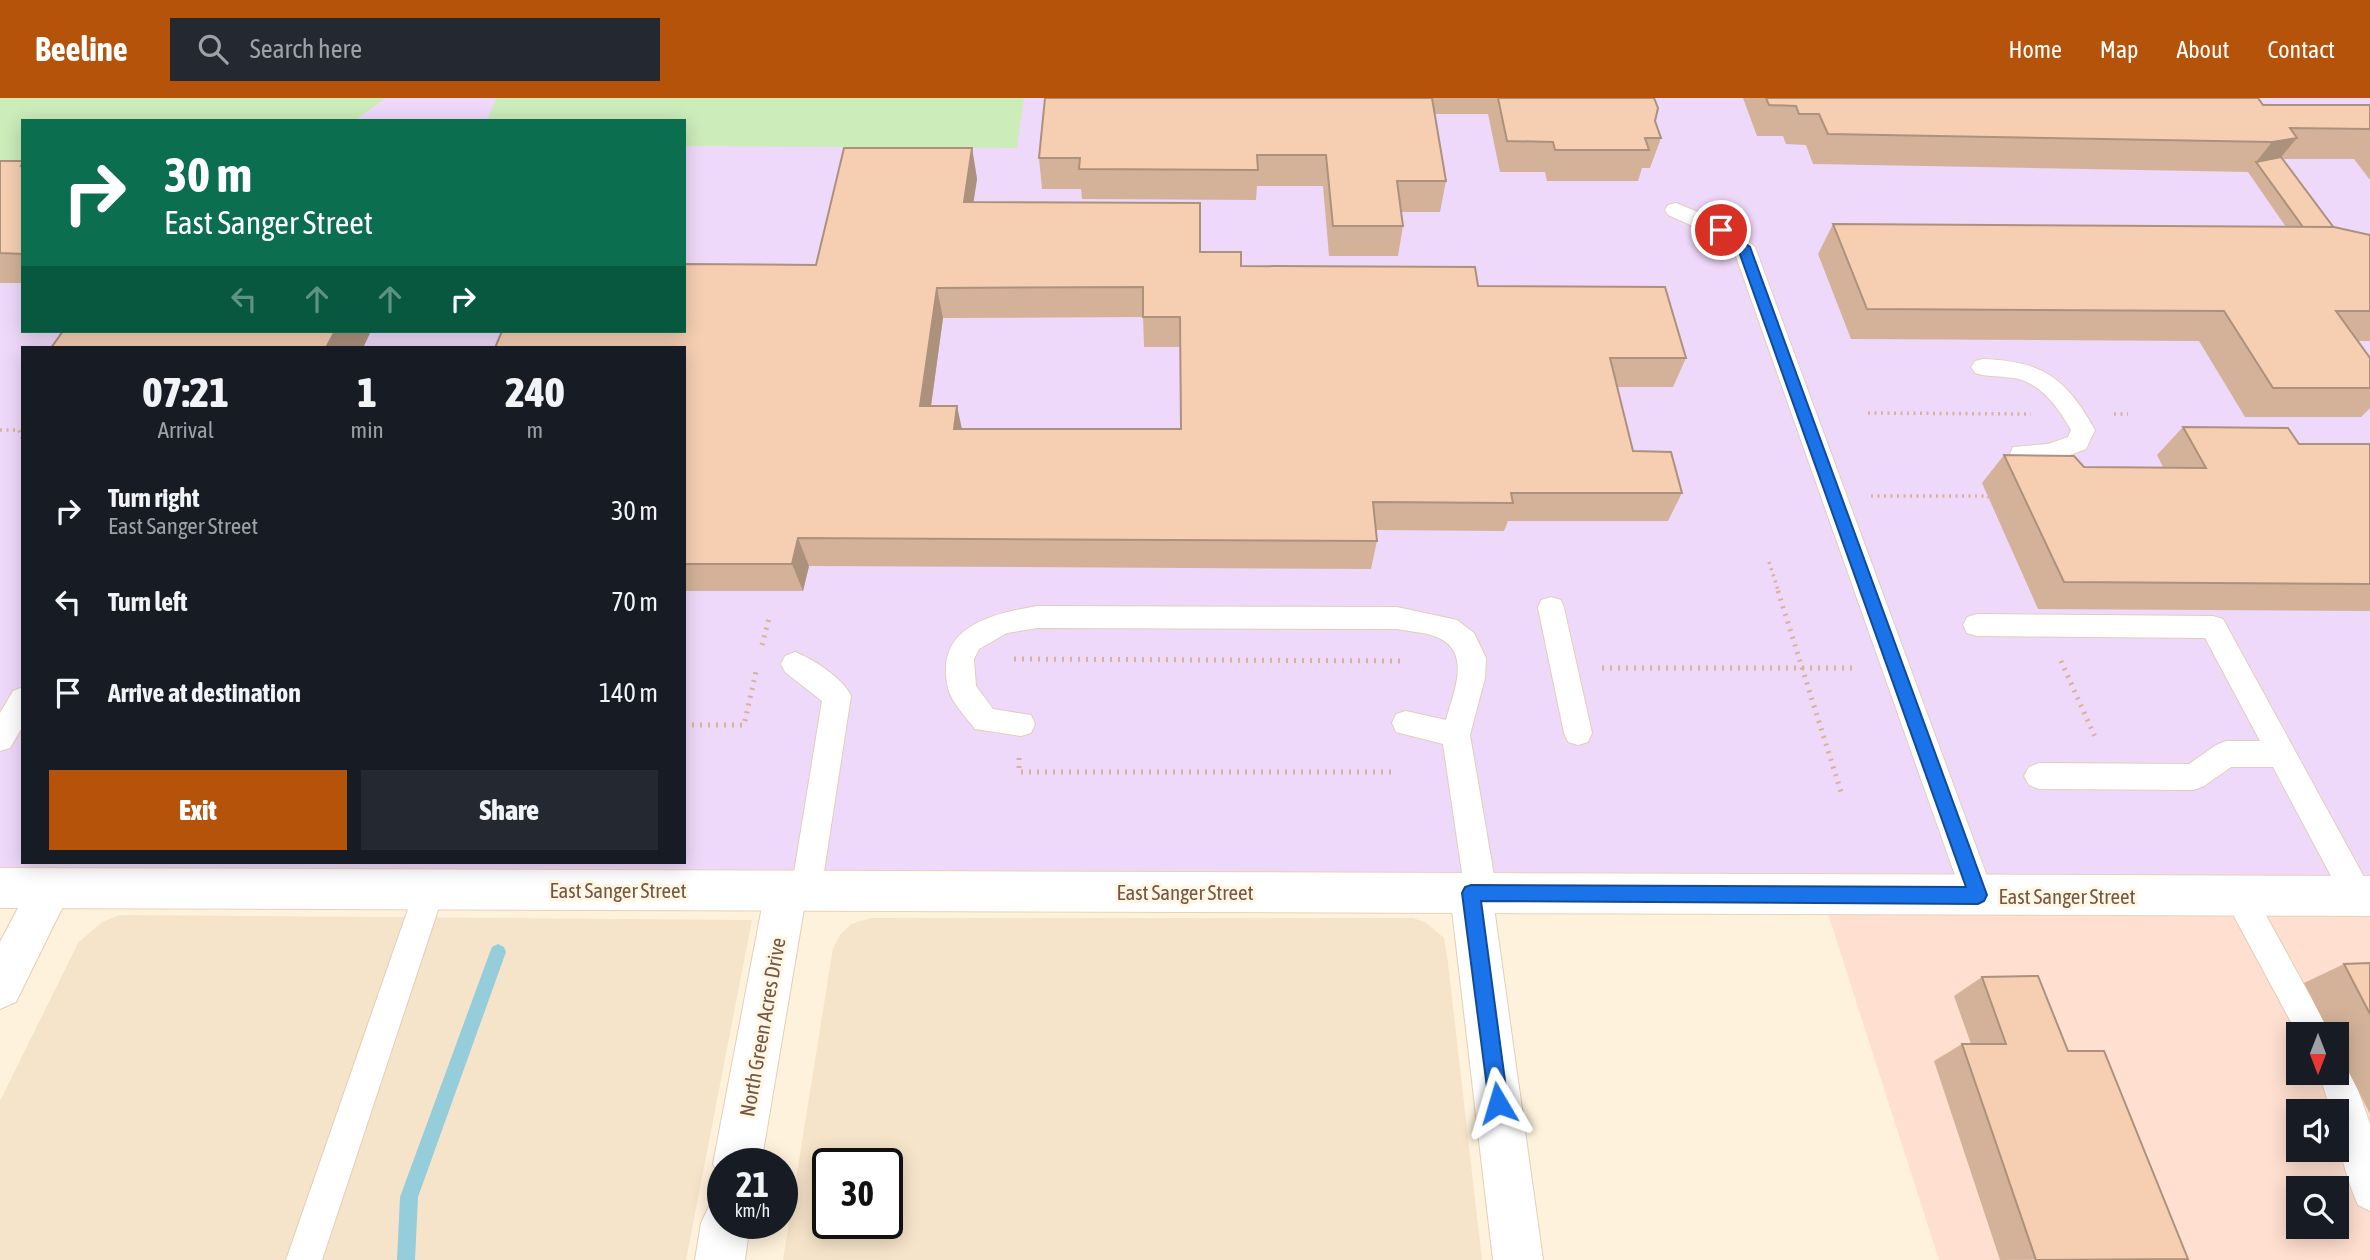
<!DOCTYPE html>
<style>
body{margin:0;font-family:"Asap Condensed",sans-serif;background:#242831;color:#f1f3f6;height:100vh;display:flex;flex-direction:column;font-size:26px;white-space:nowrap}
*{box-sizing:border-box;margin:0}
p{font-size:23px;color:#9ea1a6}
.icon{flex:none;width:38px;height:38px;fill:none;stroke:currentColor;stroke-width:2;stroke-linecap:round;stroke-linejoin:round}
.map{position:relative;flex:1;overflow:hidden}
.side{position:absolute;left:21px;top:248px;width:665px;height:518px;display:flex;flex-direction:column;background:#171b24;border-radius:0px;box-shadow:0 4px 18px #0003}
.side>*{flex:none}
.top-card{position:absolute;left:21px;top:21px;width:665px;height:214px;border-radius:0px;box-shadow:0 4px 18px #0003;background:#0b6e4f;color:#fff;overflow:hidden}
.needle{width:46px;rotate:180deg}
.tools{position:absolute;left:2286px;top:924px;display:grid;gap:14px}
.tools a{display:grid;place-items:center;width:63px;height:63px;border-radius:0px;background:#171b24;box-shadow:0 4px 18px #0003;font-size:35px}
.speed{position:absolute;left:707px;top:1050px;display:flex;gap:14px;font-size:35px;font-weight:700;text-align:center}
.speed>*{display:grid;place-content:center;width:91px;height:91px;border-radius:50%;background:#171b24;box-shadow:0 4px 18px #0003;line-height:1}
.speed small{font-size:18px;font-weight:400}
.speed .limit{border:4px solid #111;border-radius:10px;background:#fff;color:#111}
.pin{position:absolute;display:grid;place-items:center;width:60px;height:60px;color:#fff;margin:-30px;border:4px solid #fff;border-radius:50%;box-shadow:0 2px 7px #0007}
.me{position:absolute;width:77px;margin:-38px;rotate:353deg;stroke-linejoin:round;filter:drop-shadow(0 0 5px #0008)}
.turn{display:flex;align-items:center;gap:24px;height:147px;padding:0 28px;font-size:32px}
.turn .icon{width:91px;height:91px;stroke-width:2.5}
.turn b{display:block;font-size:49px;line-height:60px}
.lanes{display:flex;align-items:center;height:66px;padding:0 28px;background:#0003;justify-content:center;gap:35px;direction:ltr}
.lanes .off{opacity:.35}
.eta{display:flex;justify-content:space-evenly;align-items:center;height:119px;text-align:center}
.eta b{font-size:42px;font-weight:800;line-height:49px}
.action{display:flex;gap:14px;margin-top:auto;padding:14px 28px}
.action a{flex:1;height:80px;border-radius:0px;background:#b45309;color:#fff;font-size:28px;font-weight:800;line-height:80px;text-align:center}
.action a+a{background:#242831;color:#f1f3f6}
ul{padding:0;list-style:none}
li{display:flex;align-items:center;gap:21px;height:91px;padding:0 28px}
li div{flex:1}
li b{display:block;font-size:26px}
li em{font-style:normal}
header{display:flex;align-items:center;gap:42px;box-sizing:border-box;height:98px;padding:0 35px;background:#b45309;color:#fff}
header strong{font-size:33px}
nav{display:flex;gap:38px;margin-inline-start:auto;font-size:24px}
.search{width:490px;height:63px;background:#242831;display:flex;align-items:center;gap:18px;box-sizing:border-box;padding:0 24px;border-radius:0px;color:#9ea1a6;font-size:26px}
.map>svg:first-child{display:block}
</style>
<header>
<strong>Beeline</strong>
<div class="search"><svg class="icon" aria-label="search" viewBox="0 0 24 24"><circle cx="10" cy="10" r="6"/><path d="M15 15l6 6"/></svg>Search here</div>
<nav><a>Home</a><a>Map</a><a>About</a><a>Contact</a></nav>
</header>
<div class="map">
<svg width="2370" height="1162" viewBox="0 0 2370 1162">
<rect width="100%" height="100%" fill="#fef2dc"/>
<g fill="#f6e4ca" fill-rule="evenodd">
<polygon points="120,817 752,822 686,1162 0,1162 0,1003 78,845 102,824"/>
<path d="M871,820H1413L1425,824L1444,840L1448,865L1482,1162H783L833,850L840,837L851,826ZM828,1066H887V1125H828Z"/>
</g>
<path fill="#ffdfcf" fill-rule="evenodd" d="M1822,797L2370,798V1162H1939ZM2298,936H2336V975H2298ZM2298,1013H2336V1052H2298ZM2298,1090H2336V1129H2298Z"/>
<path fill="#efd9fa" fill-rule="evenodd" d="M0,0H2370V799L0,790ZM23,23H684V233H23ZM23,250H684V765H23Z"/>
<g fill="#ccecba">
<polygon points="0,0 386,0 354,23 23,23 23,103 0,104"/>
<polygon points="497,0 1024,0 1017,50 684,48 684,23 486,23"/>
</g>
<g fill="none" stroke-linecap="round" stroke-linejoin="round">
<polygon fill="#95cddb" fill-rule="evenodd" points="498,846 504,849 506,854 418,1099 415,1162 397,1162 400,1099 490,854 492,849"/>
<defs>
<g id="service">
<polygon points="1676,105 1729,127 1755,149 1994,797 1989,807 1978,811 1967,807 1962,797 1734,153 1713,137 1668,117 1665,112 1668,107"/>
<path d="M1983,261C2043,263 2066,280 2095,332L2086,351C2062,360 2038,370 2013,363L2010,356L2013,349L2048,346L2068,339L2071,332C2058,309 2041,285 2014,280C2001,278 1987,279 1975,275L1971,269L1975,263Z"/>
<polygon points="1551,499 1561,502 1564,510 1592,635 1588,644 1578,647 1568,644 1564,635 1538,510 1541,502"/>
<path d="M1037,508L1397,509L1457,522L1474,535L1486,560L1485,580L1470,637L1497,795L1492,805L1481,809L1470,805L1465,795L1443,646L1396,634L1392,625L1396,616L1406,613L1446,622C1453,596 1471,557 1441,541C1429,534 1410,534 1397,531L1037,530L1007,535L979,551L974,561L976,588L993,611L1031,617L1035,626L1031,635L1021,638L975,631C966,619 951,604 948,590C934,529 991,516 1037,508Z"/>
<polygon points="1977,516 2213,518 2223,521 2369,788 2369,808 2358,812 2347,808 2273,669 2231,669 2204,688 2194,692 2039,691 2029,687 2024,678 2029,669 2039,665 2189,666 2216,647 2226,643 2260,643 2205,540 1977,538 1967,535 1963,527 1967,519"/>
<path d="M795,554C813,561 843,580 851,598L821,793L817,803L806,807L795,803L791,793L822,603L785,574L781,566L785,558Z"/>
<polygon points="23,589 23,628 10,650 0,653 0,615 13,593"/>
<polygon points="430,777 441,781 445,791 322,1162 286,1162 415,791 419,781"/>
<polygon points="2239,784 2250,788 2331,936 2298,937 2223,798 2228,788"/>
<path d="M2336,958L2348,963L2370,1026V1113L2358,1107C2346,1080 2336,1043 2336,1013H2331L2319,975H2336Z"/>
</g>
<g id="minor">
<polygon points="51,770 66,776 72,790 16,904 0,911 0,844 36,776"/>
<polygon points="786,773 801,779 807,793 761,1066 723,1066 723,1084 713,1066 765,793 771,779"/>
<polygon points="1471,775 1486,781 1492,795 1543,1162 1493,1162 1450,795 1456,781"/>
<polygon points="723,1102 723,1125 750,1125 745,1162 695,1162 701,1125 709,1108"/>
</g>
<polygon id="secondary" points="0,770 2370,778 2370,818 0,810"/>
</defs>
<use href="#service" stroke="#e2ceb8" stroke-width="2"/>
<use href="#minor" stroke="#e2ceb8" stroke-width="2"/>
<use href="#secondary" stroke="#ead1b7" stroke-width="2"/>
<g stroke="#dab395" stroke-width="3.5" stroke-dasharray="2 4.5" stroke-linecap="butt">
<polyline points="1868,315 2031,316"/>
<polyline points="2114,316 2128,316"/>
<polyline points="0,332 19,332 23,342"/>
<polyline points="1871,398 1988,398 1990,401"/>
<polyline points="1769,464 1779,495"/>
</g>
<g stroke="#dab395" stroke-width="5" stroke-dasharray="2 6" stroke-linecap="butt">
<polyline points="1778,493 1841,694"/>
<polyline points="762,547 769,520"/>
<polyline points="1014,561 1402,563"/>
<polyline points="2061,563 2096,641"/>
<polyline points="1602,570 1855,570"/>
<polyline points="684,627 744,627 757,569"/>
<polyline points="1019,660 1019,674 1392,674"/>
</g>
<use href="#service" fill="#fff" fill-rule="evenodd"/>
<use href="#minor" fill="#fff" fill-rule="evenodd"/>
<use href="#secondary" fill="#fff" fill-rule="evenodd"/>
</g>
<g fill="#d4b299" fill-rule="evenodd">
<polygon points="1045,0 1654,0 1655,23 1661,40 1650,70 1642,70 1638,83 1547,83 1545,74 1500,74 1488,16 1435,16 1446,83 1440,114 1401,114 1403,128 1398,158 1329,158 1323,88 1257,88 1256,102 1082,101 1081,91 1042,91 1039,60"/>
<polygon points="1743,0 2258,0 2263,7 2370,7 2370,82 2354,61 2282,61 2334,130 2370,137 2370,243 2358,243 2370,260 2370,310 2361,319 2245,319 2199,243 1851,241 1818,156 1833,126 2286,129 2248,74 1813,66 1806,47 1786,46 1783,38 1757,38"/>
<path d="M972,50L977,81L973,104L1200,154L1241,168L1478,188L1686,260L1673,289H1617L1633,353L1682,395L1668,423H1508L1504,433L1376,432L1377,443L1371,471L809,468L803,493H684V250L816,167ZM1143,219L1144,249H1180L1181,331H962L957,308H931L943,220Z"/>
<rect x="0" y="63" width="23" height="122"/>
<polygon points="2183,329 2299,346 2370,346 2370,513 2038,511 1982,385 2004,357 2084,369 2163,369 2157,357"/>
<polygon points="2370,865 2370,1016 2336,949 2336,936 2330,936 2304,885 2344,866"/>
<polygon points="1982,879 2068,953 2188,1161 2000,1162 1934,963 1962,946 1971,946 1954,898"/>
</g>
<g fill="#ac917d">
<polygon points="2297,40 2272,70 2256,64 2272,44"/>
<polygon points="972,50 977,81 969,134 964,104"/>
<polygon points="937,190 943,220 927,337 920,308"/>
<polygon points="335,233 371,233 363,250 326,250"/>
<polygon points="957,308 963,337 954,331"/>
<polygon points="798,440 809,468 803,493 792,466"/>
</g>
<g fill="#f6cfb2" stroke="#ac917d" stroke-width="2" fill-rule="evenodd">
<polygon points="1045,0 1432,0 1446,83 1397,83 1403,128 1333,128 1326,57 1257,57 1258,72 1079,71 1080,60 1039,60"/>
<polygon points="1498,0 1654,0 1658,10 1655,23 1661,40 1645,40 1649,52 1555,52 1553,44 1507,43"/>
<polygon points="1766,0 2258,0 2263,7 2370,7 2370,31 2290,30 2297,40 2272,44 1828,36 1819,16 1799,16 1796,8 1769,7"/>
<path d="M844,50H972L964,104L1200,105V154H1241V168L1475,169L1478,188L1665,189L1686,260H1610L1633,353L1671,354L1682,395H1511L1513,405L1373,404L1377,443L798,440L792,466H684V250H495L502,233H684V166L816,167ZM1143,189V219H1180L1181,331H954L957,308H920L937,190Z"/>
<polygon points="2281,59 2334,130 2303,129 2256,64"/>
<polygon points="0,63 23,63 21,68 23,68 23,156 0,155"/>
<polygon points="1833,126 2334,129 2370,137 2370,213 2336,213 2370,260 2370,290 2273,290 2224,213 1867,211"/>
<polygon points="63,233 335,233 326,250 51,250"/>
<polygon points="2183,329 2288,330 2299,346 2370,346 2370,486 2064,484 2004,357 2074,358 2084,369 2206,370"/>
<polygon points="2370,865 2370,916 2344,866"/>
<polygon points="2038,878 2068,953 2104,953 2188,1161 2036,1162 1962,946 2006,946 1982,879"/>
</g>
<polygon fill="#1a73e8" stroke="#114b97" stroke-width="2" points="1721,128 1750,149 1987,797 1984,803 1978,806 1481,803 1508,1005 1505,1012 1498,1014 1491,1012 1489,1005 1462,795 1465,789 1471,787 1966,789 1738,151 1716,134 1716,129"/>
<g text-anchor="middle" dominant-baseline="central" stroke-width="6" stroke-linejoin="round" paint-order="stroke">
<g font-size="21" fill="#755744" stroke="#fff6e4">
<text x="618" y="792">East Sanger Street</text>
<text x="1185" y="794">East Sanger Street</text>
<text x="2067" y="798">East Sanger Street</text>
<text transform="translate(762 929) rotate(-80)">North Green Acres Drive</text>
</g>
</g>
</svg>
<div class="tools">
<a><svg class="needle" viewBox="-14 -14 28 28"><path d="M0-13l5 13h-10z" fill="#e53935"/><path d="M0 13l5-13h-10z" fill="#9ea1a6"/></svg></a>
<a><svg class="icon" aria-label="sound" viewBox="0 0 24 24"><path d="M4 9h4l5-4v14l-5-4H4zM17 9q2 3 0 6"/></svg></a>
<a><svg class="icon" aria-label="search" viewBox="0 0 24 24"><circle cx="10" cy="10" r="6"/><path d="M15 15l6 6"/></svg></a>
</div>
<div class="speed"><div>21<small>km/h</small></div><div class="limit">30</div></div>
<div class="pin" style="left:1721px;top:132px;background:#d93025"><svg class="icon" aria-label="arrive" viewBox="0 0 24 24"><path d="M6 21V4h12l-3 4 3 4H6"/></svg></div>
<svg class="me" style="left:1498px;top:1005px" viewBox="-20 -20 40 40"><path d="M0-17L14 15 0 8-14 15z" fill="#1a73e8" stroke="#fff" stroke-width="4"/></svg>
<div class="top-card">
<div class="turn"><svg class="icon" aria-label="right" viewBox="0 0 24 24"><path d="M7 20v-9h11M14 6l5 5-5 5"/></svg><div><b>30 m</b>East Sanger Street</div></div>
<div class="lanes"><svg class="icon off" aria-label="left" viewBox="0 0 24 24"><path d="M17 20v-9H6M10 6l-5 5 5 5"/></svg><svg class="icon off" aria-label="ahead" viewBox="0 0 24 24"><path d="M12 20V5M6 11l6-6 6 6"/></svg><svg class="icon off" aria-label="ahead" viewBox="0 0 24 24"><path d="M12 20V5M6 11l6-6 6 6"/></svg><svg class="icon" aria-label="right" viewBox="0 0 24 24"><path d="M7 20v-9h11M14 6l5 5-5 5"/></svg></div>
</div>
<section class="side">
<div class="eta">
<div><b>07:21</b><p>Arrival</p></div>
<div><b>1</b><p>min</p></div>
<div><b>240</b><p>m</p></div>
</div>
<ul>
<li><svg class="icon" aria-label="right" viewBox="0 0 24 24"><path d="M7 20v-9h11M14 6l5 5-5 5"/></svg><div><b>Turn right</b><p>East Sanger Street</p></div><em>30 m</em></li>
<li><svg class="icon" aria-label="left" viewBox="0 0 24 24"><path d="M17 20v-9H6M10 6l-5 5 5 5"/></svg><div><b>Turn left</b></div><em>70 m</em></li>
<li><svg class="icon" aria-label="arrive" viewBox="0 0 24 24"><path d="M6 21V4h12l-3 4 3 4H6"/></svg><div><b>Arrive at destination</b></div><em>140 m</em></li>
</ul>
<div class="action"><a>Exit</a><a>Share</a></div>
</section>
</div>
